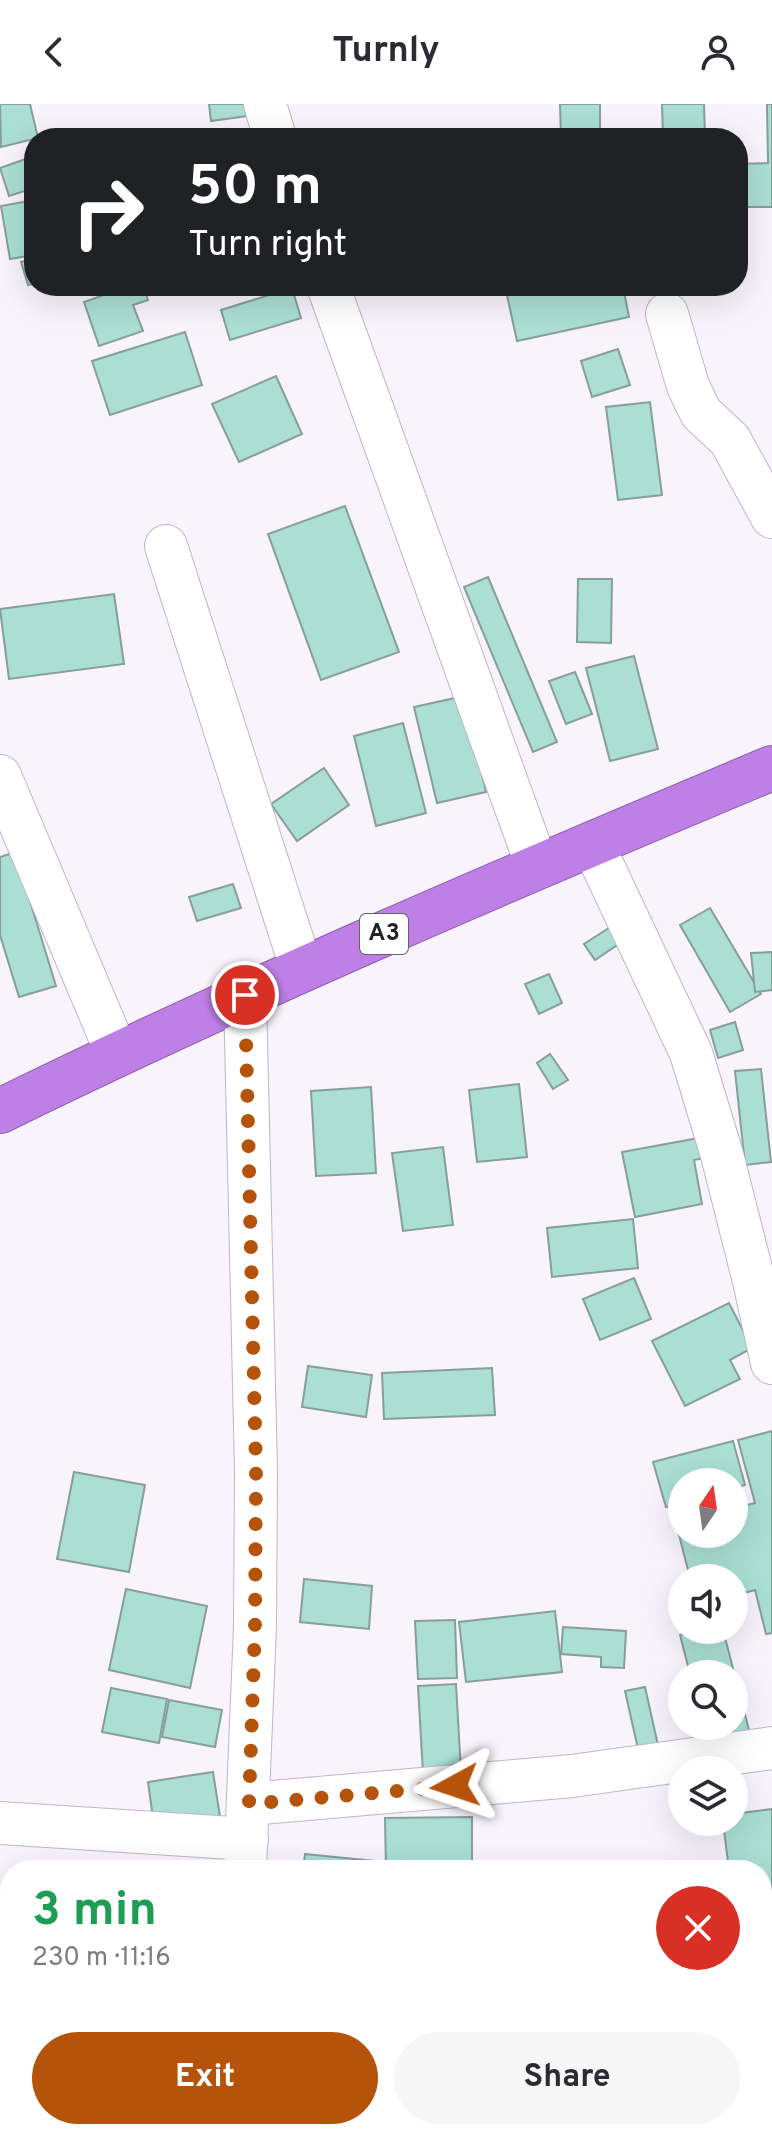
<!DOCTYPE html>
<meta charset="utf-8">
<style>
body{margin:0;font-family:Overpass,sans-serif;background:#f7f7f7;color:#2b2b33;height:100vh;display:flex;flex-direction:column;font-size:30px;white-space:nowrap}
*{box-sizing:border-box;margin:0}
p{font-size:26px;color:#7c7c81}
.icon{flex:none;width:44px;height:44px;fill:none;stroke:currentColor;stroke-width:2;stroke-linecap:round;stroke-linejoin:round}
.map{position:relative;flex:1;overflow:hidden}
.sheet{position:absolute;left:0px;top:1756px;width:772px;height:280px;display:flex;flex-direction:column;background:#fff;border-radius:32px 32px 0 0;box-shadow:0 8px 32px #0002}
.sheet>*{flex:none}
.banner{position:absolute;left:24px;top:24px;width:724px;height:168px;border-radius:32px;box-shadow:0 8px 32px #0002;background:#202124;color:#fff;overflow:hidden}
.needle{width:52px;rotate:13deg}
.tools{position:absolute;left:668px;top:1364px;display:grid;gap:16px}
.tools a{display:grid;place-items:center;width:80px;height:80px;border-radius:50%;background:#fff;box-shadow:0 8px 32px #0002;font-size:40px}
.pin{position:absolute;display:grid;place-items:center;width:68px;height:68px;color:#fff;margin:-34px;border:4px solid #fff;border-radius:50%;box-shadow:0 2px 8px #0007}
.me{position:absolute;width:88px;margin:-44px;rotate:265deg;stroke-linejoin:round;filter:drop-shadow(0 0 6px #0008)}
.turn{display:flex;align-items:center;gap:28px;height:168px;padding:0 32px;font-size:36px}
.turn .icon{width:104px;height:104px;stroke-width:2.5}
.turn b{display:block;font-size:56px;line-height:68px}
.round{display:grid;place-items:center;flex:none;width:84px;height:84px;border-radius:42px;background:#f7f7f7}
.overview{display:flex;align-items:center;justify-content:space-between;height:136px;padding:0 32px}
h1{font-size:48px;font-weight:700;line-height:60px;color:#1e9e55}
.primary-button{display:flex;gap:16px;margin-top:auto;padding:16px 32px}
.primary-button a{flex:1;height:92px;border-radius:48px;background:#b45309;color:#fff;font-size:32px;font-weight:700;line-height:92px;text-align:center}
.primary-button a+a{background:#f7f7f7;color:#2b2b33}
header{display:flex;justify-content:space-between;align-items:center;height:104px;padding:0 32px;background:#fff;font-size:36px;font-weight:700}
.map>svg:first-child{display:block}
</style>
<header><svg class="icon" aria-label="back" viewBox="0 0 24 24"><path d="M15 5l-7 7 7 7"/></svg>Turnly<svg class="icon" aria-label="person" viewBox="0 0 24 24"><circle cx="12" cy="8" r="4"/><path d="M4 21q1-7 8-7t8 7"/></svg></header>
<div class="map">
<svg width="772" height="2036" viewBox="0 0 772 2036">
<rect width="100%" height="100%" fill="#f9f3fe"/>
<g fill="#abdfd4" stroke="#879e99" stroke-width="2">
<polygon points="0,0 30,0 38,34 1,43"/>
<polygon points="209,0 246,0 248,12 211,17"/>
<polygon points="560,0 600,0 600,34 561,34"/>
<polygon points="662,0 704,0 705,34 663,34"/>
<polygon points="767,0 772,0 772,103 738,103 738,60 768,59"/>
<polygon points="34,52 34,84 9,92 0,64"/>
<polygon points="34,96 34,151 10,155 1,102"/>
<polygon points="34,154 34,180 28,181 21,158"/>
<polygon points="129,182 143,182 148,196 133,201 143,227 99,242 84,198"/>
<polygon points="505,182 623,182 629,213 517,237"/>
<polygon points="634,182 684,182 685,187 634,191"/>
<polygon points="292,184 301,214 230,236 221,206"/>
<polygon points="185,228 202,281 110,311 92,257"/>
<polygon points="618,245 630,281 592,293 581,257"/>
<polygon points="276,272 302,330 239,358 212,300"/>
<polygon points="650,298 662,391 618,396 606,303"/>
<polygon points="345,402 399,548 321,576 268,430"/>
<polygon points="488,473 557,638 533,648 464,483"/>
<polygon points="578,475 612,475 611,539 577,538"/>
<polygon points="114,490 124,560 9,575 0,505"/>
<polygon points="634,552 658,645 610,657 586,564"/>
<polygon points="575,568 592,610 566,620 549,577"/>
<polygon points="464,592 486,688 437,699 414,603"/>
<polygon points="403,619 426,709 376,722 354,632"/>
<polygon points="324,664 349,701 297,737 271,700"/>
<polygon points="15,748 56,882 19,893 0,831 0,753"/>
<polygon points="233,780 241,804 197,817 189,793"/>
<polygon points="710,804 761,890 730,908 680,821"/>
<polygon points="615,820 626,835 595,856 584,840"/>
<polygon points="772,848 772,886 755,888 751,849"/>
<polygon points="549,870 562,899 539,910 525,880"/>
<polygon points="735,918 743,946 718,954 710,926"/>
<polygon points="550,950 568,976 553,985 537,959"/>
<polygon points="761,965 771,1058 745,1061 735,967"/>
<polygon points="519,980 527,1053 477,1058 469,986"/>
<polygon points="371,983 376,1069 316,1072 311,987"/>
<polygon points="699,1034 704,1054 694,1056 702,1100 635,1113 622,1048"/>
<polygon points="443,1043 453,1121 403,1127 392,1049"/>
<polygon points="633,1115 638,1164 552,1173 547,1124"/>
<polygon points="634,1174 651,1215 600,1236 583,1195"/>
<polygon points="729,1199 752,1244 730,1256 740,1275 685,1302 652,1237"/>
<polygon points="308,1262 372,1271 366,1313 302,1303"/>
<polygon points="492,1264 495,1311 384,1315 382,1269"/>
<polygon points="772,1327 772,1529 766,1530 755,1486 734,1492 734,1474 690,1474 676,1419 682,1417 682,1430 734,1430 734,1404 755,1399 738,1336"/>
<polygon points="733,1337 745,1381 734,1384 734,1378 682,1378 682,1399 666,1403 653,1358"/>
<polygon points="74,1368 145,1381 129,1468 57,1455"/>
<polygon points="304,1475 372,1482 369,1525 300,1518"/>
<polygon points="126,1485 207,1502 190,1584 109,1566"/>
<polygon points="555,1507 562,1568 466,1578 459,1518"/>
<polygon points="455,1516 457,1574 418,1575 415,1517"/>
<polygon points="563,1523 626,1527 624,1564 601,1563 601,1553 561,1550"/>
<polygon points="701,1526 723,1526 749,1626 707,1637 704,1622 734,1622 734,1570 690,1570 680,1531"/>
<polygon points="456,1580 461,1667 423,1670 418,1582"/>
<polygon points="645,1583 658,1641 638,1645 625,1587"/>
<polygon points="111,1584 167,1595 159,1639 102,1628"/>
<polygon points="169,1596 222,1606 215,1643 162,1633"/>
<polygon points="213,1668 221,1719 155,1729 148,1678"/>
<polygon points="772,1705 772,1901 762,1902 762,1766 729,1766 723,1718 734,1718 734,1710"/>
<polygon points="472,1713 472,1764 386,1765 385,1714"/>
<polygon points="305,1750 374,1757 373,1766 303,1766"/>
</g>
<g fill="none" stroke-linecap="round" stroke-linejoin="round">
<defs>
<g id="minor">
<polyline points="265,0 275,34"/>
<polyline points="328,182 537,762"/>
<polyline points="667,210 688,282 701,309 730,336 772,413"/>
<polyline points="166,442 302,866"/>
<polyline points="0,672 117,950"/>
<polyline points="592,739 691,949 722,1051 754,1177 772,1259"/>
<polyline points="245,891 256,1366 255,1522 245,1766"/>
<polyline points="249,1700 572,1672 772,1644"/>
<polyline points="0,1719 247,1735"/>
<polyline points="231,2036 232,2026"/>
</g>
<path id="highway" d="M0,1007C253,883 512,773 772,664"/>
</defs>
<use href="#minor" stroke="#bfb5c7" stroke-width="44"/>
<use href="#highway" stroke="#885ea3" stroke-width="46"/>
<use href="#minor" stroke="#fff" stroke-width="42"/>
<use href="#highway" stroke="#be80e7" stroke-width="44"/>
</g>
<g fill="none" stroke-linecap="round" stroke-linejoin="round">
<polyline stroke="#b45309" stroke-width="14" stroke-dasharray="0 25.2" points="245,891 256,1366 255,1522 249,1700 455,1682"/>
</g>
<g text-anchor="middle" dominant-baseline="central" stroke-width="6" stroke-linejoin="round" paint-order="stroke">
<rect fill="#fff" stroke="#656367" stroke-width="2" x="360" y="810" width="48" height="40" rx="6"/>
<g font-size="24" font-weight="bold" fill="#232026">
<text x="384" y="830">A3</text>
</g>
</g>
</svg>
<div class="tools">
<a><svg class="needle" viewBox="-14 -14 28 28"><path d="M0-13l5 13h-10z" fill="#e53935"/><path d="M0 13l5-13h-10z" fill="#7c7c81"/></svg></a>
<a><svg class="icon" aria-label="sound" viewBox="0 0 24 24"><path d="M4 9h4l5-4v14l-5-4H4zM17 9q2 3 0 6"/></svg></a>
<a><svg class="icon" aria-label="search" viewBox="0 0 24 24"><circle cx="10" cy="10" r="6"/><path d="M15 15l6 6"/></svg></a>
<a><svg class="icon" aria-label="layers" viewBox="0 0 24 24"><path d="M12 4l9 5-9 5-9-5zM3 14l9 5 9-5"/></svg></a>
</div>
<div class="pin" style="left:245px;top:891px;background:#d93025"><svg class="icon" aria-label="arrive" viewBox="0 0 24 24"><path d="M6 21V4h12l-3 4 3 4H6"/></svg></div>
<svg class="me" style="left:455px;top:1682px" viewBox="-20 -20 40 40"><path d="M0-17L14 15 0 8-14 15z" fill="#b45309" stroke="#fff" stroke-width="4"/></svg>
<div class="banner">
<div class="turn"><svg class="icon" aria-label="right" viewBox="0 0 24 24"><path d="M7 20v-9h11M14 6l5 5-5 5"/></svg><div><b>50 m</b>Turn right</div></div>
</div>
<section class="sheet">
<div class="overview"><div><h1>3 min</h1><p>230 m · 11:16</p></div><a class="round" style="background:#d93025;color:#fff"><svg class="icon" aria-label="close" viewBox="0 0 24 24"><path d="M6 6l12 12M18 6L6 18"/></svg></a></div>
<div class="primary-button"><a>Exit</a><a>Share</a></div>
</section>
</div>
